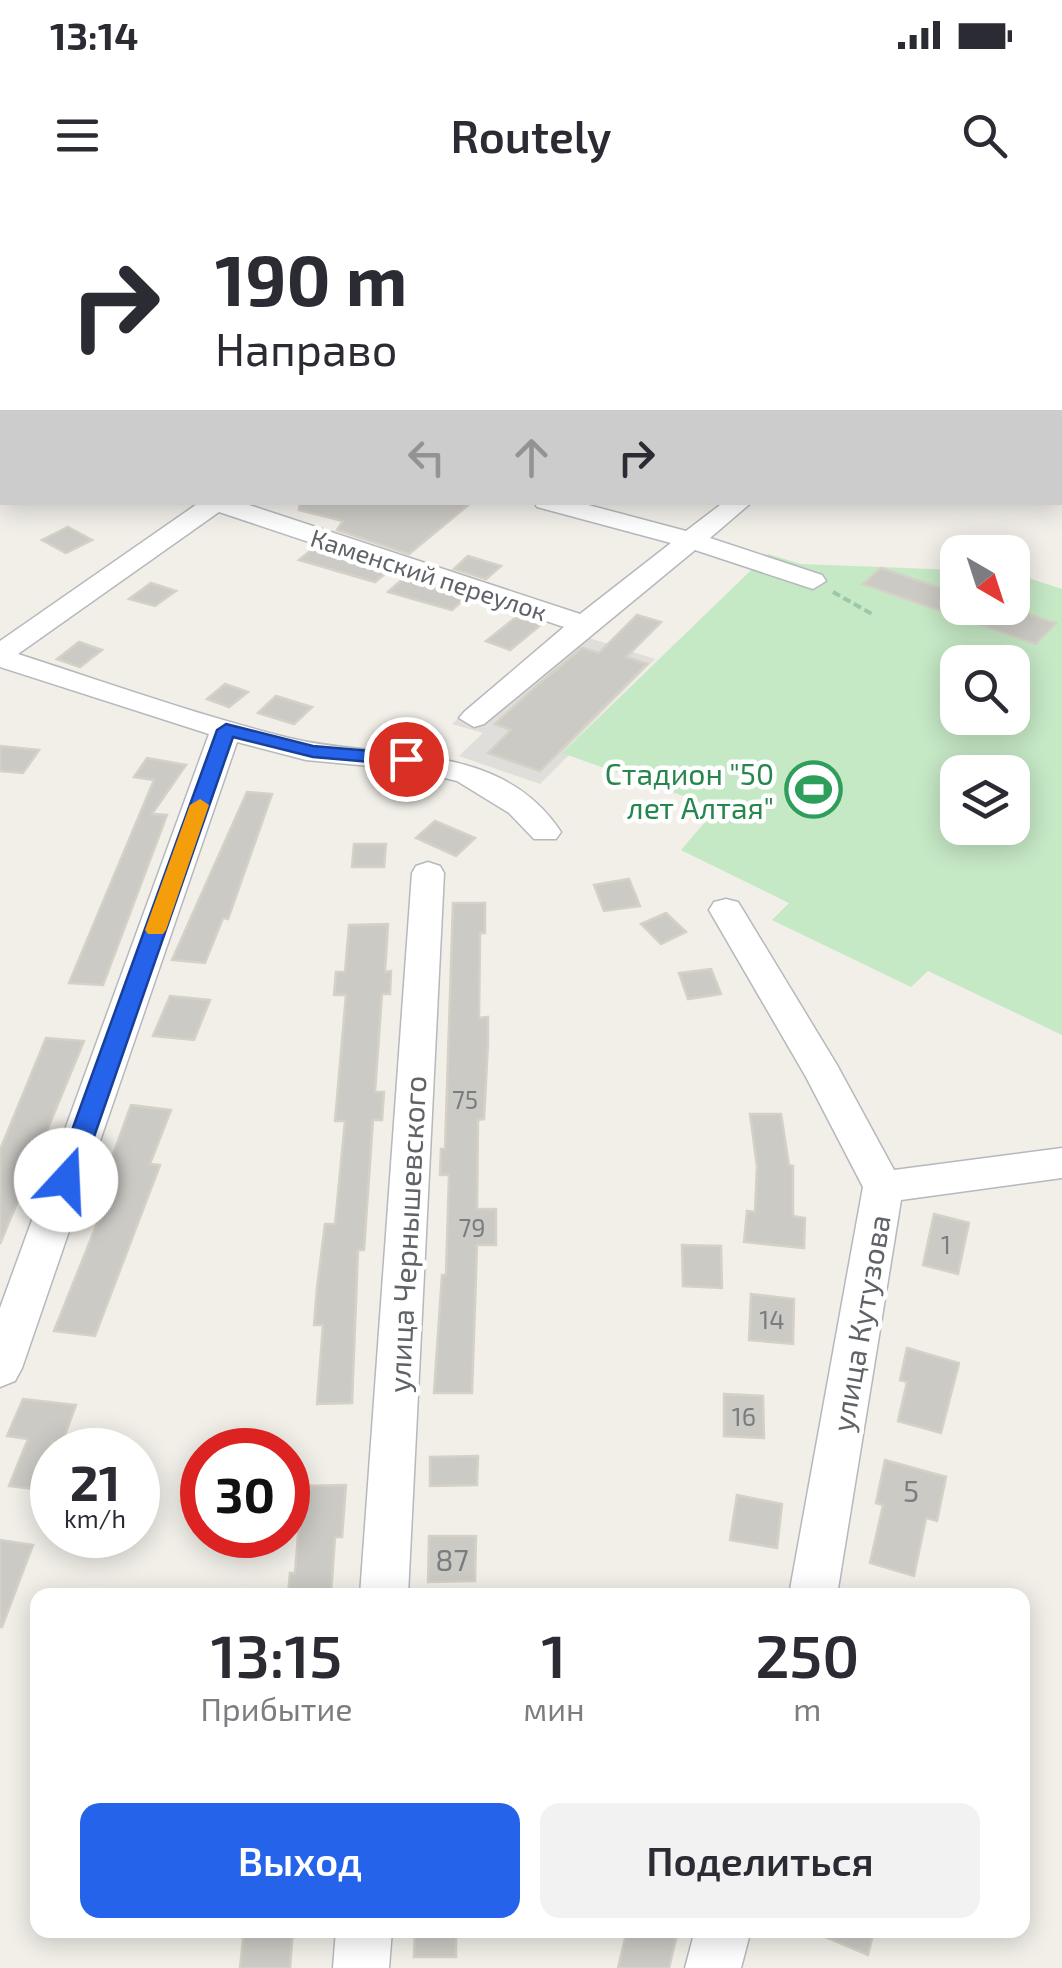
<!DOCTYPE html>
<html lang="ru">
<meta charset="utf-8">
<style>
body{margin:0;font-family:"Exo 2",sans-serif;background:#f2f2f3;color:#2b2b33;height:100vh;display:flex;flex-direction:column;font-size:38px;white-space:nowrap}
*{box-sizing:border-box;margin:0}
p{font-size:32px;color:#7c7c81}
.icon{flex:none;width:55px;height:55px;fill:none;stroke:currentColor;stroke-width:2;stroke-linecap:round;stroke-linejoin:round}
.map{position:relative;flex:1;overflow:hidden}
.drawer{position:absolute;left:30px;top:1388px;width:1000px;height:350px;display:flex;flex-direction:column;background:#fff;border-radius:20px;box-shadow:0 5px 25px #0003}
.drawer>*{flex:none}
.banner{position:absolute;left:0px;top:0px;width:1062px;height:305px;box-shadow:0 5px 25px #0003;background:#fff;color:#2b2b33;overflow:hidden}
.needle{width:65px;rotate:141deg}
.tools{position:absolute;left:940px;top:335px;display:grid;gap:20px}
.tools a{display:grid;place-items:center;width:90px;height:90px;border-radius:20px;background:#fff;box-shadow:0 5px 25px #0003;font-size:50px}
.speed{position:absolute;left:30px;top:1228px;display:flex;gap:20px;font-size:50px;font-weight:700;text-align:center}
.speed>*{display:grid;place-content:center;width:130px;height:130px;border-radius:50%;background:#fff;box-shadow:0 5px 25px #0003;line-height:1}
.speed small{font-size:25px;font-weight:400}
.speed .limit{border:15px solid #d22;background:#fff;color:#111}
.pin{position:absolute;display:grid;place-items:center;width:85px;height:85px;color:#fff;margin:-42px;border:5px solid #fff;border-radius:50%;box-shadow:0 2px 10px #0007}
.me{position:absolute;width:110px;margin:-55px;rotate:20deg;stroke-linejoin:round;filter:drop-shadow(0 0 8px #0008)}
.turn{display:flex;align-items:center;gap:35px;height:210px;padding:0 50px;font-size:45px}
.turn .icon{width:130px;height:130px;stroke-width:2.5}
.turn b{display:block;font-size:70px;line-height:85px}
.lanes{display:flex;align-items:center;height:95px;padding:0 50px;background:#0003;justify-content:center;gap:50px;direction:ltr}
.lanes .off{opacity:.35}
.eta{display:flex;justify-content:space-evenly;align-items:center;height:170px;text-align:center}
.eta b{font-size:60px;font-weight:600;line-height:70px}
.primary-button{display:flex;gap:20px;margin-top:auto;padding:20px 50px}
.primary-button a{flex:1;height:115px;border-radius:20px;background:#2563eb;color:#fff;font-size:40px;font-weight:600;line-height:115px;text-align:center}
.primary-button a+a{background:#f2f2f3;color:#2b2b33}
.status{display:flex;justify-content:space-between;align-items:center;height:70px;padding:0 50px;background:#fff;direction:ltr}
.status svg{height:28px;fill:currentColor}
header{display:flex;justify-content:space-between;align-items:center;height:130px;padding:0 50px;background:#fff;font-size:45px;font-weight:600}
.map>svg:first-child{display:block}
</style>
<div class="status"><b>13:14</b><svg viewBox="0 0 49 12"><path d="M0 12V9h3v3zM5 12V6h3v6zM10 12V3h3v9zM15 12V0h3v12zM26 1h20v11H26zM47 4h2v5h-2z"/></svg></div>
<header><svg class="icon" aria-label="menu" viewBox="0 0 24 24"><path d="M4 6h16M4 12h16M4 18h16"/></svg>Routely<svg class="icon" aria-label="search" viewBox="0 0 24 24"><circle cx="10" cy="10" r="6"/><path d="M15 15l6 6"/></svg></header>
<div class="map">
<svg width="1062" height="1768" viewBox="0 0 1062 1768">
<rect width="100%" height="100%" fill="#f1efe8"/>
<polygon fill="#e0deda" points="561,429 655,459 563,552 569,555 540,584 459,556 483,533 452,524"/>
<path fill="#c5e8c5" fill-rule="evenodd" d="M768,354L801,364L957,370L958,408H1012L1013,373L1062,389V835L928,771L911,787L772,720L789,703L681,650L717,608L562,553ZM958,462H1012V518H958ZM958,572H1012V628H958Z"/>
<g fill="#cccac5" stroke="#d6d1c6" stroke-width="2.5">
<polygon points="300,302 472,302 409,354 337,330 343,321 299,310"/>
<polygon points="68,327 92,340 66,353 42,340"/>
<polygon points="314,348 387,372 375,382 299,360"/>
<polygon points="468,356 501,366 486,379 454,369"/>
<polygon points="881,368 958,394 958,408 1010,408 1056,423 1036,444 863,384"/>
<polygon points="404,378 465,398 452,410 388,392"/>
<polygon points="151,383 176,391 155,406 129,399"/>
<polygon points="637,415 661,422 626,457 647,464 540,571 488,553 511,530 495,524 534,488 582,448 599,453"/>
<polygon points="522,417 542,424 510,450 486,441 514,419"/>
<polygon points="79,442 102,450 80,467 57,459"/>
<polygon points="225,484 248,492 229,507 207,499"/>
<polygon points="276,496 312,507 294,524 258,513"/>
<polygon points="0,546 39,550 23,573 0,571"/>
<polygon points="147,558 186,565 152,614 167,615 103,785 69,783 154,580 134,577"/>
<polygon points="247,592 272,594 228,719 223,718 205,763 172,760"/>
<polygon points="435,621 475,638 456,656 416,638"/>
<polygon points="354,644 386,644 384,667 352,667"/>
<polygon points="629,679 640,706 604,711 594,685"/>
<polygon points="453,703 485,703 485,733 480,733 479,818 488,817 488,843 484,919 478,920 477,1009 496,1009 496,1045 477,1045 472,1193 434,1193 442,1075 446,1075 449,975 440,975 441,949 445,949"/>
<polygon points="666,713 686,732 661,744 641,724"/>
<polygon points="388,724 385,772 391,771 390,794 382,794 375,892 384,892 382,920 373,920 364,1050 358,1050 352,1203 317,1204 323,1125 314,1125 317,1088 325,1024 335,1024 345,921 335,921 346,795 334,795 336,772 345,772 349,725"/>
<polygon points="711,769 721,794 688,799 679,773"/>
<polygon points="170,796 210,800 194,840 153,836"/>
<polygon points="46,838 84,841 0,1044 0,950"/>
<polygon points="131,905 171,910 150,964 160,965 95,1136 54,1131 111,989 101,988"/>
<polygon points="750,914 781,914 789,965 793,966 793,1016 805,1018 804,1048 744,1042 747,1011 755,1012 757,966"/>
<polygon points="934,1014 969,1023 958,1074 923,1065"/>
<polygon points="682,1045 721,1046 722,1088 683,1086"/>
<polygon points="751,1094 794,1099 793,1144 749,1140"/>
<polygon points="907,1148 959,1163 941,1233 898,1221 907,1182 900,1180"/>
<polygon points="724,1194 763,1196 764,1238 724,1236"/>
<polygon points="23,1199 76,1205 62,1243 52,1242 52,1291 9,1286 28,1239 7,1236"/>
<polygon points="478,1256 477,1285 430,1286 430,1257"/>
<polygon points="885,1260 946,1277 937,1321 926,1318 914,1376 870,1363 883,1305 876,1303"/>
<polygon points="346,1285 342,1337 335,1337 331,1395 288,1395 290,1373 295,1373 302,1286"/>
<polygon points="737,1295 782,1304 777,1348 730,1340"/>
<polygon points="429,1336 476,1336 475,1381 428,1382"/>
<polygon points="0,1340 33,1345 2,1427 0,1427"/>
<polygon points="244,1730 293,1730 290,1768 240,1768"/>
<polygon points="415,1730 456,1730 456,1757 414,1757"/>
<polygon points="627,1730 678,1730 669,1768 618,1768"/>
<polygon points="809,1730 874,1730 868,1755"/>
</g>
<g fill="none" stroke-linecap="round" stroke-linejoin="round">
<defs>
<g id="minor">
<polygon points="125,0 150,0 151,2 126,2"/>
<rect x="279" y="0" width="18" height="2"/>
<polygon points="463,0 492,0 493,2 464,2"/>
<polygon points="883,0 910,0 911,2 884,2"/>
<polygon points="1062,45 1062,57 1060,58 1060,46"/>
<rect x="1060" y="74" width="2" height="13"/>
<rect x="1060" y="115" width="2" height="13"/>
<polygon points="1060,228 1062,228 1060,244"/>
<rect x="1060" y="278" width="2" height="14"/>
<path d="M200,302H240L580,414L671,343L537,307L534,302H577L686,331L724,302H752L710,338L822,375L826,381L813,389L695,350L484,524L474,527L459,518L464,512L564,427L219,312L18,454C108,483 197,515 289,538C382,561 499,538 561,632L556,639H534L509,613L457,581L412,570L306,560L237,542L22,1168L15,1181L0,1187V1108L209,534L0,467V441Z"/>
<polygon points="428,662 440,666 444,673 408,1395 360,1395 412,673 416,666"/>
<polygon points="726,699 738,702 743,710 837,865 894,970 1062,948 1062,978 901,1000 837,1395 789,1395 863,987 806,877 709,710 714,702"/>
<polygon points="336,1730 392,1730 389,1768 333,1768"/>
<polygon points="695,1730 751,1730 741,1768 685,1768"/>
</g>
</defs>
<use href="#minor" stroke="#b5b8bc" stroke-width="3"/>
<polyline stroke="#9cc7a9" stroke-width="4" stroke-dasharray="8 4" stroke-linecap="butt" points="833,392 872,414"/>
<use href="#minor" fill="#fff" fill-rule="evenodd"/>
</g>
<polygon fill="#2563eb" stroke="#184099" stroke-width="2.5" points="226,524 313,546 406,554 415,559 406,565 313,557 233,537 79,980 66,989 58,987 54,980 217,530"/>
<polygon fill="#f59e0b" points="200,599 209,605 166,730 163,734 148,734 145,730 190,605"/>
<defs>
<symbol id="stadium-ring" viewBox="-11 -11 22 22"><circle r="9.5" fill="#fff" stroke="#2e9e5b" stroke-width="1.5"/><path d="M0-5a6.5 5 0 1 0 0 10a6.5 5 0 1 0 0-10ZM-3.5-1.8h7v3.6h-7Z" fill="#2e9e5b"/></symbol>
</defs>
<g fill-rule="evenodd">
<use href="#stadium-ring" x="782" y="558" width="63" height="63"/>
</g>
<g text-anchor="middle" dominant-baseline="central" stroke-width="9" stroke-linejoin="round" paint-order="stroke">
<g font-size="25" fill="#5f6368" stroke="#fff">
<text transform="translate(429 374) rotate(18)">Каменский переулок</text>
</g>
<g font-size="25" fill="#7a7d7f">
<text x="465" y="899">75</text>
<text x="472" y="1027">79</text>
<text x="946" y="1044">1</text>
<text x="772" y="1119">14</text>
<text x="744" y="1216">16</text>
</g>
<g font-size="30" fill="#27864d" stroke="#fff" text-anchor="end">
<text x="774" y="573">Стадион "50<tspan x="774" dy="34">лет Алтая"</tspan></text>
</g>
<g font-size="30" fill="#5f6368" stroke="#fff">
<text transform="translate(406 1034) rotate(-87)">улица Чернышевского</text>
<text transform="translate(860 1123) rotate(-80)">улица Кутузова</text>
</g>
<g font-size="30" fill="#7a7d7f">
<text x="911" y="1290">5</text>
<text x="452" y="1359">87</text>
</g>
</g>
</svg>
<div class="tools">
<a><svg class="needle" viewBox="-14 -14 28 28"><path d="M0-13l5 13h-10z" fill="#e53935"/><path d="M0 13l5-13h-10z" fill="#7c7c81"/></svg></a>
<a><svg class="icon" aria-label="search" viewBox="0 0 24 24"><circle cx="10" cy="10" r="6"/><path d="M15 15l6 6"/></svg></a>
<a><svg class="icon" aria-label="layers" viewBox="0 0 24 24"><path d="M12 4l9 5-9 5-9-5zM3 14l9 5 9-5"/></svg></a>
</div>
<div class="speed"><div>21<small>km/h</small></div><div class="limit">30</div></div>
<div class="pin" style="left:406px;top:559px;background:#d93025"><svg class="icon" aria-label="arrive" viewBox="0 0 24 24"><path d="M6 21V4h12l-3 4 3 4H6"/></svg></div>
<svg class="me" style="left:66px;top:980px" viewBox="-20 -20 40 40"><circle r="19" fill="#fff"/><path d="M0-13L10 11 0 6-10 11z" fill="#2563eb"/></svg>
<div class="banner">
<div class="turn"><svg class="icon" aria-label="right" viewBox="0 0 24 24"><path d="M7 20v-9h11M14 6l5 5-5 5"/></svg><div><b>190 m</b>Направо</div></div>
<div class="lanes"><svg class="icon off" aria-label="left" viewBox="0 0 24 24"><path d="M17 20v-9H6M10 6l-5 5 5 5"/></svg><svg class="icon off" aria-label="ahead" viewBox="0 0 24 24"><path d="M12 20V5M6 11l6-6 6 6"/></svg><svg class="icon" aria-label="right" viewBox="0 0 24 24"><path d="M7 20v-9h11M14 6l5 5-5 5"/></svg></div>
</div>
<section class="drawer">
<div class="eta">
<div><b>13:15</b><p>Прибытие</p></div>
<div><b>1</b><p>мин</p></div>
<div><b>250</b><p>m</p></div>
</div>
<div class="primary-button"><a>Выход</a><a>Поделиться</a></div>
</section>
</div>
